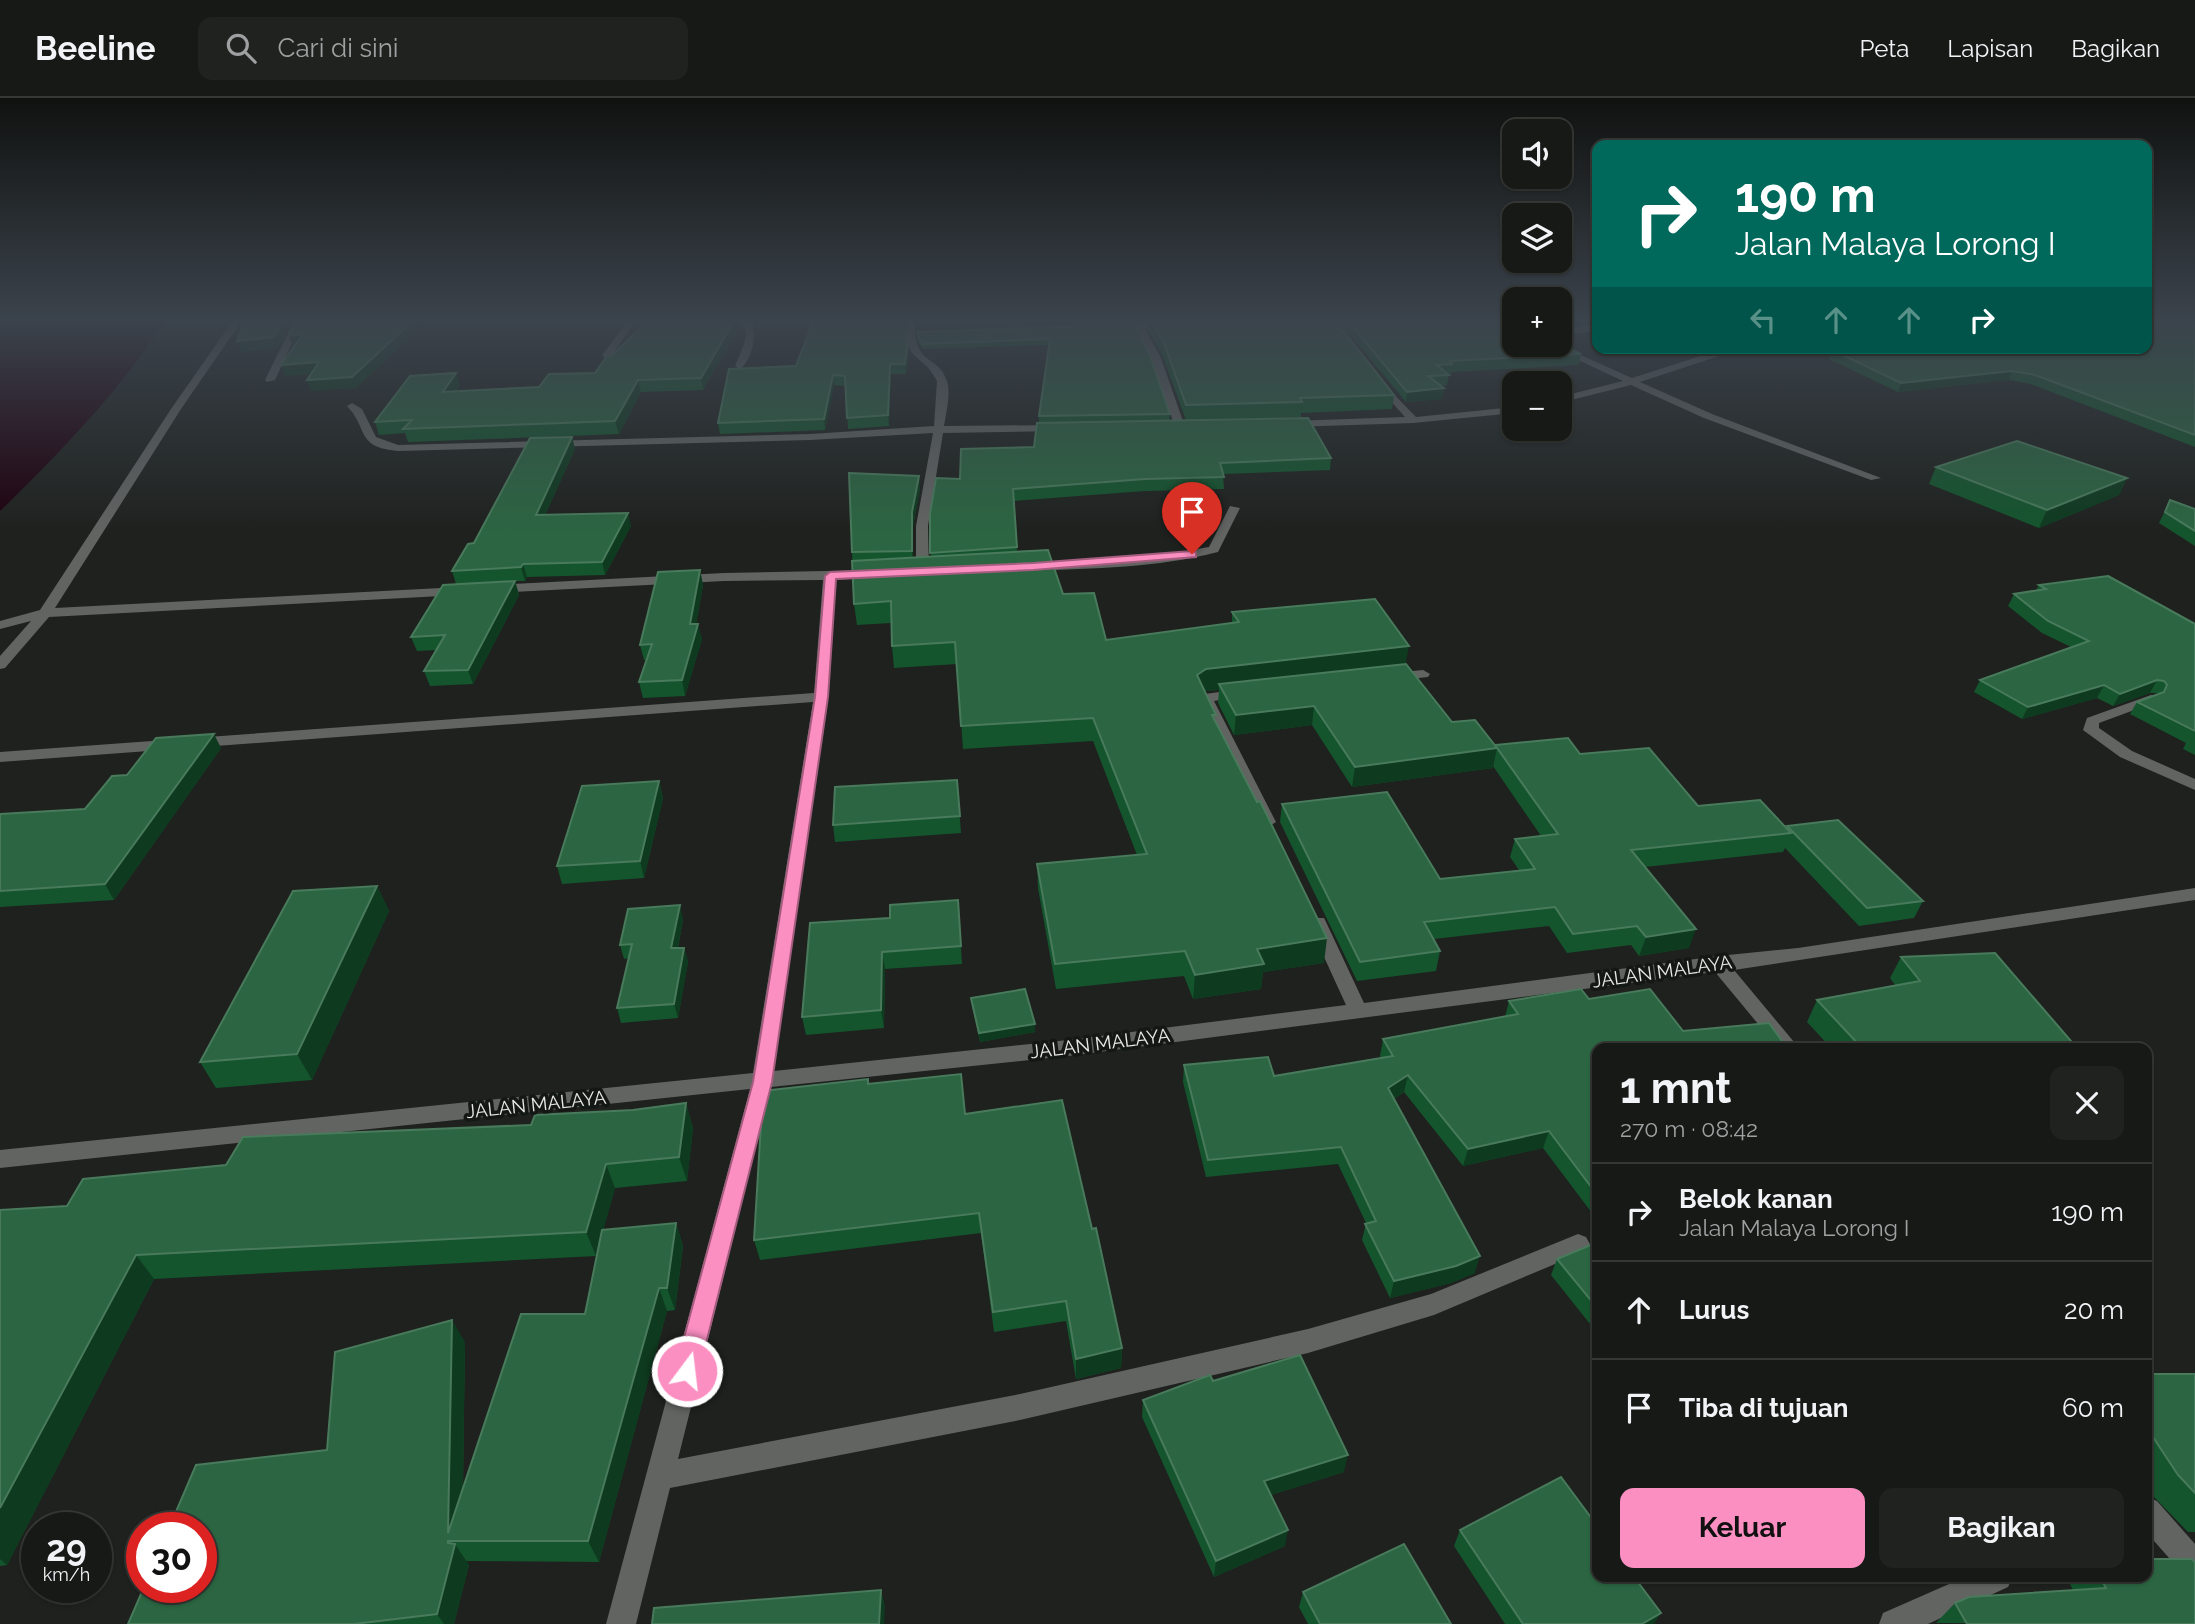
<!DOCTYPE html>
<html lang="id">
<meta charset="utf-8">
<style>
body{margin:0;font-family:Raleway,sans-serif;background:#1f221f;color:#f1f3f6;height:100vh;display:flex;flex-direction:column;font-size:26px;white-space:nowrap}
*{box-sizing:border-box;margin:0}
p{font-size:23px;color:#9ea0a1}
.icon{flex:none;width:38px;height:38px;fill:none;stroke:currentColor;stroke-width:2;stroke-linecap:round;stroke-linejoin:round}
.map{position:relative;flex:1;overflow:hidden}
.side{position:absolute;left:1592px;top:945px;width:560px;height:539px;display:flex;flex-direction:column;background:#161916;border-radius:14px;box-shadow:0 2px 5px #0004,0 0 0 2px #353835}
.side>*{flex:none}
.hud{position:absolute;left:1592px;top:42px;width:560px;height:214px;border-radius:14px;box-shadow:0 2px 5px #0004,0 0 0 2px #353835;background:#00695c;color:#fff;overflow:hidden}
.tools{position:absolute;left:1502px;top:21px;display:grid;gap:14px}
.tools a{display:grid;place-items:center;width:70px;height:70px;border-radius:14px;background:#161916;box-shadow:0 2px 5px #0004,0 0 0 2px #353835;font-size:35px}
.speed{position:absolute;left:21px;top:1414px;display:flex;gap:14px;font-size:35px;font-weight:700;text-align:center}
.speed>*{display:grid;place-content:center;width:91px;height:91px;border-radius:50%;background:#161916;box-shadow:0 2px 5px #0004,0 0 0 2px #353835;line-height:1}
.speed small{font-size:18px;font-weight:400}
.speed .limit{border:10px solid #d22;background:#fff;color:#111}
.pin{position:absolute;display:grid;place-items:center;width:60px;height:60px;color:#fff;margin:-72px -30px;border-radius:50% 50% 50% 0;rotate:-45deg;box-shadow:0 0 7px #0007}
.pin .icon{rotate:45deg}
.me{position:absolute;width:77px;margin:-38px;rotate:15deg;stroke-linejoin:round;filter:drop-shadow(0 0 5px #0008)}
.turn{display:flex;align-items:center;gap:24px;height:147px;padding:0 28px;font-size:32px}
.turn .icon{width:91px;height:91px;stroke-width:2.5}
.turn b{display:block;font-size:49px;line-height:60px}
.lanes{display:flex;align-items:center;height:66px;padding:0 28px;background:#0003;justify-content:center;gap:35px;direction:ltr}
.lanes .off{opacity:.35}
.round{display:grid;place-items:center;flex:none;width:74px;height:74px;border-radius:14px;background:#1f221f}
.headline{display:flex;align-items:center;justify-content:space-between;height:119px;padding:0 28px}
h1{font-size:42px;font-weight:700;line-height:52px}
.primary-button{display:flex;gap:14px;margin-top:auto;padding:14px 28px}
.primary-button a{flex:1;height:80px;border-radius:14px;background:#fc8fc2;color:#111;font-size:28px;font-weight:700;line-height:80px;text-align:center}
.primary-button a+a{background:#1f221f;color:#f1f3f6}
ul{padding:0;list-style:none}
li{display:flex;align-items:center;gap:21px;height:98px;padding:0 28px;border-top:2px solid #353835}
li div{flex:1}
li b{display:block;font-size:26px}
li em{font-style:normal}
header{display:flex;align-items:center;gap:42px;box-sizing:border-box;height:98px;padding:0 35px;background:#161916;border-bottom:2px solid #353835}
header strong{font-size:33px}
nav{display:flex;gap:38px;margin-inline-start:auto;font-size:24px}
.search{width:490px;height:63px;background:#1f221f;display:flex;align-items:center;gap:18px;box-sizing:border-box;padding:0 24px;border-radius:14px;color:#9ea0a1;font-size:26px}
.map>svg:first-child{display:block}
</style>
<header>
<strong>Beeline</strong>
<div class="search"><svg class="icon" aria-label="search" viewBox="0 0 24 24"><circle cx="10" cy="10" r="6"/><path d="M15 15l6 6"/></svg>Cari di sini</div>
<nav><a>Peta</a><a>Lapisan</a><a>Bagikan</a></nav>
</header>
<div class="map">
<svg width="2195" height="1526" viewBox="0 0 2195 1526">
<rect width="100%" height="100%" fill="#1e211e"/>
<path fill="#1e000e" d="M0,221H166C123,289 58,357 0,413Z"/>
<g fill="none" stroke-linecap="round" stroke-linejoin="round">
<g fill="#626462" fill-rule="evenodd">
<polygon points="234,221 243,221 181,311 55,510 460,489 467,493 460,497 49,519 5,570 0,571 0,558 31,523 0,531 0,523 40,512 171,311"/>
<polygon points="295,221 303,221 275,282 267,284 265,282"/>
<polygon points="629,221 638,221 610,259 604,259 602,257"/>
<path d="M739,221L752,224C757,238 752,262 740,271L735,268C741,252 753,235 739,221Z"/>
<path d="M906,221H914C914,271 938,255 947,283C951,296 946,315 944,328L1060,327L1065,330L1060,333L943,335L928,428L929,474L923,478L909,477L908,474L916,470V428L933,335L810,342L398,353C355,349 369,331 347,308L352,305L362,311L376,339L398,347L810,336L934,328L937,283C922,253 905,268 906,221Z"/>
<polygon points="1176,225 1177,227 1173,230 1145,231 1161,260 1185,329 1180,332 1175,329 1151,260 1137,231 1113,232 1109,229 1113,226"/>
<polygon points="1598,226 1598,232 1559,238 1559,232"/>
<polygon points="1546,247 1558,247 1632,280 1716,253 1717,250 1726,250 1722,257 1640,284 1712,316 1881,380 1871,382 1704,320 1631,287 1559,305 1559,299 1623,283"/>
<polygon points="1378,280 1416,319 1514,309 1514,315 1413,325 1291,329 1286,326 1291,323 1405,319 1373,283"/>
<path d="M1230,408L1240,410L1218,454C1157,470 1094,470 1031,473L1025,469L1031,465L1148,459L1209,449Z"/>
<polygon points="876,472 882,476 881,479 836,482 828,599 774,973 1068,942 1346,907 1308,824 1310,820 1324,820 1326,824 1364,905 1718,858 1798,850 2195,790 2195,802 1734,872 1799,950 1778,950 1715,874 1068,958 771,989 678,1361 1020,1296 1308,1231 1431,1196 1578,1136 1586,1139 1590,1146 1586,1153 1434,1217 1308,1255 1020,1322 670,1390 636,1526 606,1526 750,991 0,1070 0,1052 753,975 813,604 0,664 0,654 814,595 823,482 724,483 495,495 488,491 495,487 724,475"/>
<polygon points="1423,572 1430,576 1428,579 1393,583 1386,579 1393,575"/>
<polygon points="1240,591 1245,592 1247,595 1245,598 1214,603 1276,724 1268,729 1260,724 1198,600 1205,596"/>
<polygon points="2151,597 2156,598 2158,601 2156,604 2099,625 2099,630 2132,653 2195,681 2195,692 2120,659 2083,632 2087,620"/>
<polygon points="2147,1399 2157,1403 2195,1446 2195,1482 2185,1478 2147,1435"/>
<polygon points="1965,1479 2013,1479 2008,1489 1928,1526 1879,1526 1883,1515"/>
</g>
</g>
<g fill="#14552d">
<polygon points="650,221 739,221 740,227 703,292 641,294 619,336 408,344 405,335 379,337 375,324 456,275 460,288 456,293 539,289 595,275 611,258"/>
<polygon points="916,221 1134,221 917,228"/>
<polygon points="1149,221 1330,221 1394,297 1392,311 1301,315 1301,319 1210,322 1331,360 1330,372 1223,376 1224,391 1145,393 1014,403 1017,454 1063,496 1106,542 1232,525 1232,514 1406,566 1452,624 1495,648 1580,656 1698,708 1786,730 1787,728 1923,803 1914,820 1859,828 1785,750 1783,754 1645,769 1689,850 1639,858 1631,847 1567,855 1549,828 1434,841 1440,853 1436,873 1357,883 1280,724 1282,706 1440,781 1519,772 1510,759 1515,741 1541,738 1493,668 1493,670 1352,689 1312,627 1234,637 1218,605 1219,592 1205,593 1216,624 1324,865 1263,874 1261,891 1193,901 1184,878 1056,891 1038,790 1037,766 1137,757 1093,643 963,651 957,566 894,570 892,548 891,525 857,527 854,506 852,454 920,391 913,428 913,460 931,459 930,416 960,381 1034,349 1039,324 1039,318 1049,247 922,251 917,240 917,234 1134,226 1170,316 1169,322 1186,322 1163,259 1148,231"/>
<polygon points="1332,221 1514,221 1514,247 1581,256 1579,267 1451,274 1450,276 1449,276 1447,287 1441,288 1444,290 1442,301 1406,304 1346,232"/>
<polygon points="2195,224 2195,349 2031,286 2009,282 1898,294 1829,261 1832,252"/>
<polygon points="904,228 909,254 906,276 891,276 889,328 848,331 846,288 834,287 825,332 720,336 718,325 796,268"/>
<polygon points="572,339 575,351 545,417 631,428 605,477 527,479 525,483 515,483 519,497 473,586 430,588 424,573 437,552 417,553 411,539 456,486 452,473 474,445"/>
<polygon points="1936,369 2127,380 2119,397 2039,430 1929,386"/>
<polygon points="2170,402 2195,411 2195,448 2159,425"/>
<polygon points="700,472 703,487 696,526 702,541 685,598 643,600 639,584 647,562 644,562 640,547"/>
<polygon points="2039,487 2195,526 2195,657 2183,651 2186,645 2130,616 2137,604 2158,597 2157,595 2150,595 2113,608 2097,600 2022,621 1974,594 1980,582 2071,549 2042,535 2008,508 2014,496 2036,492"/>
<polygon points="221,650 114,802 0,809 0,716 85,711 127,677"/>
<polygon points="957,682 961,735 835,744 833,727"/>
<polygon points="659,683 663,700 644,780 562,786 557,768"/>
<polygon points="377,788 389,813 312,982 216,990 200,964"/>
<polygon points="958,802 962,866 885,871 884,930 806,937 802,919 890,820"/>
<polygon points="683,821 678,850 684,850 688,864 678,920 621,925 617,910 629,860 624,861 620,847"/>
<polygon points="1901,859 2077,950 1831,950 1807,924 1817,902 1895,887 1890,880"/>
<polygon points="971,900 1035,926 1035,934 980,944 972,908"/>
<polygon points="1509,903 1598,950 1598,1123 1543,1050 1463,1068 1404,994 1394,1001 1475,1175 1451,1185 1390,1200 1362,1142 1366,1125 1338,1066 1206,1079 1183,984 1184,967 1274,978 1381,960 1380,958 1383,941 1505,919"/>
<polygon points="869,986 965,1016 1092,1131 1122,1250 1121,1270 1076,1281 1066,1223 994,1234 981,1135 760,1162 754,1142"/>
<polygon points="686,1005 693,1030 687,1083 615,1090 603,1132 676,1125 683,1148 675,1212 667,1213 599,1464 466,1463 469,1467 454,1526 128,1526 327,1352 465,1244 463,1391 585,1216 600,1144 596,1158 154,1181 7,1467 0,1468 0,1112 67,1108 226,1067"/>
<polygon points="1598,1144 1598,1236 1551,1177 1557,1161"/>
<polygon points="2147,1276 2195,1276 2195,1434 2188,1434 2154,1399 2147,1388"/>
<polygon points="1213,1283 1344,1374 1271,1397 1285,1448 1214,1479 1142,1319 1143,1302"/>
<polygon points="1460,1432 1654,1526 1505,1526 1454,1448"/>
<polygon points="2071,1479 2147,1479 2195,1526 1936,1525 1955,1505 2073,1492 2068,1482"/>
<polygon points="1303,1494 1451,1526 1308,1526 1299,1509"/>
</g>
<g fill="#0e3a1f">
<polygon points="283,221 292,221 278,250 241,254 237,243"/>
<polygon points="415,221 430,221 356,290 311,293 307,282"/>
<polygon points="735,221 739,221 740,227 703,292 701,280"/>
<polygon points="1559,221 1598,221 1598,223 1559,228"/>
<polygon points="303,236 293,248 289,238"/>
<polygon points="908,244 909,254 906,276 905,266"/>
<polygon points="319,264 323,275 285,278 281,267"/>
<polygon points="890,266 891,276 889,328 888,317"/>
<polygon points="2012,273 2009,282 1898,294 1901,285"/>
<polygon points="456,275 460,288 447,306 443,294"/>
<polygon points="833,277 834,287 825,332 824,321"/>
<polygon points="638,282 641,294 619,336 615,323"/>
<polygon points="1444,290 1442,301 1406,304 1407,294"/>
<polygon points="572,339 575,351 539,430 536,417"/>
<polygon points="919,378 920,391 913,428 913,467 912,453 912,414"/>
<polygon points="2127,380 2119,397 2039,430 2047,412"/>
<polygon points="628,415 631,428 605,477 602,464"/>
<polygon points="523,466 527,479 525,483 521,469"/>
<polygon points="700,472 703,487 693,541 690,526"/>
<polygon points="515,483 519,497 473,586 468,572"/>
<polygon points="698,526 702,541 685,598 682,582"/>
<polygon points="1409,548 1405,569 1219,586 1219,592 1205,593 1197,577 1206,571"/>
<polygon points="2157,582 2150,595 2113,608 2120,596"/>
<polygon points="2104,587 2097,600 2022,621 2028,609"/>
<polygon points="1314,608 1312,627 1234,637 1236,617"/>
<polygon points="214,636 221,650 114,802 105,786"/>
<polygon points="1497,650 1493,670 1352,689 1355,669"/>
<polygon points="659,683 663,700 644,780 640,763"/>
<polygon points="377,788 389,813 312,982 297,956"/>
<polygon points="680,807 683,821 675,865 671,850"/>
<polygon points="1696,831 1689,850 1639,858 1646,839"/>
<polygon points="1327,840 1324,865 1263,874 1261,891 1193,901 1195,877 1257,851"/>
<polygon points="684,850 688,864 678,920 674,906"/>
<polygon points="882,854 885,871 884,930 881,912"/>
<polygon points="1035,926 1035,934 980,944 979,935"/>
<polygon points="1408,977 1404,994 1384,1007 1388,990"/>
<polygon points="686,1005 693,1030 687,1083 679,1059"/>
<polygon points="1549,1033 1543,1050 1463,1068 1468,1051"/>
<polygon points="606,1066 615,1090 596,1158 586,1134"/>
<polygon points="676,1125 683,1148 675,1212 667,1190"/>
<polygon points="136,1157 154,1181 7,1467 0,1461 0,1410"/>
<polygon points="1480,1158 1475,1175 1451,1185 1390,1200 1394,1183"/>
<polygon points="659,1190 667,1213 599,1464 588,1443"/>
<polygon points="452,1222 465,1244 462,1443 448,1435"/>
<polygon points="1122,1250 1121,1270 1076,1281 1076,1261"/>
<polygon points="1348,1357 1344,1374 1261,1400 1264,1383"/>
<polygon points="1288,1432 1285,1448 1214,1479 1216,1463"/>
<polygon points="448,1443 453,1451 455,1446 469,1467 454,1526 444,1526 437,1516"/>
<polygon points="881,1492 885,1508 884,1526 879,1526"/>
<polygon points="1661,1515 1654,1526 1642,1526"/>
</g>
<g fill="#2b6541" stroke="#487a5b" stroke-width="2">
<polygon points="245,221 283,221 274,239 237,243"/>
<polygon points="297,221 415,221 352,279 307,282 319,264 281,267 303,236 289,238"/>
<polygon points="650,221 735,221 701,280 638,282 615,323 403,331 412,322 375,324 410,278 456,275 443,294 539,289 549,276 595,275 607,258 611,258"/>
<polygon points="814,221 903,221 903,226 908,244 905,266 890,266 888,317 847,320 845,278 833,277 824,321 718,325 729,271 796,268"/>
<polygon points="1150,221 1330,221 1345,235 1394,297 1300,300 1302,304 1186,307 1164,245"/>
<polygon points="1346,221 1514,221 1514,247 1559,247 1559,246 1581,256 1450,263 1452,266 1437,267 1449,277 1428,278 1444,290 1407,294"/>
<polygon points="2147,221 2186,221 2195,224 2195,337 2035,277 2012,273 1901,285 1832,252 1833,250 2147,250"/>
<polygon points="1134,226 1149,255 1170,316 1039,318 1050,241 922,246 917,234"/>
<polygon points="1308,320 1331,360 1220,365 1224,379 1145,381 1013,391 1017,449 930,455 930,416 936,380 960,381 961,351 1034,349 1037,325"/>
<polygon points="572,339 536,417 628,415 602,464 523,466 521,469 452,473 468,446 474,445 530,340"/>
<polygon points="2017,343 2127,380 2047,412 1936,369"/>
<polygon points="849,375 919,378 912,414 912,453 852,454"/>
<polygon points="2170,402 2195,411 2195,433 2165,414"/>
<polygon points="1048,452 1063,496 1094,495 1106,542 1239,524 1232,514 1375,501 1409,548 1206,571 1197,577 1216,617 1212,617 1257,704 1260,703 1327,840 1257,851 1264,866 1195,877 1185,853 1055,866 1037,766 1147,756 1093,620 961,628 955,544 892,548 891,503 854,506 852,463"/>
<polygon points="700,472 690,526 698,526 682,582 639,584 652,546 640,547 658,474"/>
<polygon points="2108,478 2195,526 2195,633 2137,604 2164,594 2167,587 2164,583 2157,582 2120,596 2104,587 2028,609 1980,582 2089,543 2048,523 2014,496 2046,491 2039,487"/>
<polygon points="515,483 468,572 424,573 445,537 411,539 443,487"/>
<polygon points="1406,566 1452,624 1475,622 1497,650 1355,669 1314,608 1236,617 1219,586"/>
<polygon points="214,636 105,786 0,793 0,716 85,711 112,678 127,677 156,640"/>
<polygon points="1568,640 1580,656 1649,650 1698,708 1760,702 1791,735 1631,752 1696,831 1646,839 1637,828 1573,836 1555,809 1424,824 1440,853 1360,864 1282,706 1387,694 1440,781 1535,771 1515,741 1558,736 1495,647"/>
<polygon points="957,682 960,718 833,727 835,689"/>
<polygon points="659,683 640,763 557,768 582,688"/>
<polygon points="1838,722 1923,803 1867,810 1787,728"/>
<polygon points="377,788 297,956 200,964 293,793"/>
<polygon points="958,802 961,848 882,854 881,912 802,919 810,825 890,820 890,807"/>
<polygon points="680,807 671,850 684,850 674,906 617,910 632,846 620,847 628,811"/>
<polygon points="1995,855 2077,950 1862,950 1817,902 1920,883 1901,859"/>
<polygon points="1025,891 1035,926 979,935 971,900"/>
<polygon points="1581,891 1589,901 1650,891 1683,933 1769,925 1787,950 1598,950 1598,1036 1593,1037 1598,1042 1598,1098 1549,1033 1468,1051 1408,977 1388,990 1480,1158 1456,1168 1394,1183 1365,1126 1376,1123 1341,1049 1208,1062 1184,967 1268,959 1274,978 1393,958 1383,941 1518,916 1509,903"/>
<polygon points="961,976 965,1016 1062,1002 1092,1131 1096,1130 1122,1250 1076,1261 1066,1203 993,1214 979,1115 754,1142 763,993 868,981 868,986"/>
<polygon points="686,1005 679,1059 606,1066 586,1134 136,1157 0,1410 0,1112 67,1108 83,1081 226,1067 243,1039 531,1027 535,1017 633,1012"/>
<polygon points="676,1125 667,1190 659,1190 588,1443 448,1443 448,1445 455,1446 437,1516 354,1526 128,1526 144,1489 201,1489 201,1430 169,1430 196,1367 327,1352 335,1254 452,1222 448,1435 521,1216 585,1216 602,1132"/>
<polygon points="1598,1144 1598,1211 1557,1161"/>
<polygon points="1300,1257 1348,1357 1264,1383 1288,1432 1216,1463 1143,1302 1210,1277 1213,1283"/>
<polygon points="2147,1276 2195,1276 2195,1395 2178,1377 2147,1330"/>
<polygon points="1561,1379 1598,1429 1598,1479 1634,1479 1661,1515 1642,1526 1523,1526 1460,1432"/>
<polygon points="1404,1446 1451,1526 1320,1526 1303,1494"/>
<polygon points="2147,1461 2192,1461 2195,1465 2195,1526 1967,1526 1955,1505 1969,1499 2106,1490 2100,1479 2147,1479"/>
<polygon points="881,1492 879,1526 652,1526 654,1510"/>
</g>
<linearGradient id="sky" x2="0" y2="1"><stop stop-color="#101210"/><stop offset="0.51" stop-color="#3b434c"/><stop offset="1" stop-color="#3b434c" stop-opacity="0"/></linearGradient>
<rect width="2195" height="435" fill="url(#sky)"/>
<polygon fill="#fc8fc2" stroke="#a45d7e" stroke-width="2" points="1192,453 1196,454 1196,459 1033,472 836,481 828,599 772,984 699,1273 695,1281 687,1284 679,1281 675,1273 753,984 815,599 825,478 830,474 1033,465"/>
<g text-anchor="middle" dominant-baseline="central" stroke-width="7" stroke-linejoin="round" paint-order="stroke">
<g font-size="19" fill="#e7e9e7" stroke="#141815">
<text transform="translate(1662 873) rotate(-8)">JALAN MALAYA</text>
<text transform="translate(1100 945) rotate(-7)">JALAN MALAYA</text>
<text transform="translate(536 1006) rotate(-6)">JALAN MALAYA</text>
</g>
</g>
</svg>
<div class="tools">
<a><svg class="icon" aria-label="sound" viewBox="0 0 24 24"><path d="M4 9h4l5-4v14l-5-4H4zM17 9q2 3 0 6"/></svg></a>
<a><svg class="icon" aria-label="layers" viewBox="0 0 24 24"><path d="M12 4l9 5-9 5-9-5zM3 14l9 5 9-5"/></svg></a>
<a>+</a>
<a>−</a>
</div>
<div class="speed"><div>29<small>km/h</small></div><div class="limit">30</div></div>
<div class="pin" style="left:1192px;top:456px;background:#d93025"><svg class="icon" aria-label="arrive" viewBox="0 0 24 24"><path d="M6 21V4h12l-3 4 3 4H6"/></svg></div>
<svg class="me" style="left:687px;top:1273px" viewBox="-20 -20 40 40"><circle r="17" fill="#fc8fc2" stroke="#fff" stroke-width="3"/><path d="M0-11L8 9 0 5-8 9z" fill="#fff"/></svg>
<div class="hud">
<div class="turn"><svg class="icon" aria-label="right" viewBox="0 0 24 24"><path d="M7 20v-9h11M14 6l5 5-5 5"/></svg><div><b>190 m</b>Jalan Malaya Lorong I</div></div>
<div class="lanes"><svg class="icon off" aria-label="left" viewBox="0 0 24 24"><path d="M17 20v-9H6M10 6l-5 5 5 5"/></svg><svg class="icon off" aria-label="ahead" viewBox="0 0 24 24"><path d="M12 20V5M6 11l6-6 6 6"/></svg><svg class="icon off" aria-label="ahead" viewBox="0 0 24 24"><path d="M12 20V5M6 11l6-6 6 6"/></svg><svg class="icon" aria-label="right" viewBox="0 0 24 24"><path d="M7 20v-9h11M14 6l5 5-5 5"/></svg></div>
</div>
<section class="side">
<div class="headline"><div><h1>1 mnt</h1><p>270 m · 08:42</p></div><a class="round"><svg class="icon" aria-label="close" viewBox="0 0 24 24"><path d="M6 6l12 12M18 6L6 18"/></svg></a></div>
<ul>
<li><svg class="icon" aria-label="right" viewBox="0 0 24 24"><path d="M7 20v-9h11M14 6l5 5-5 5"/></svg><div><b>Belok kanan</b><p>Jalan Malaya Lorong I</p></div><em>190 m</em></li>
<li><svg class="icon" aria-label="ahead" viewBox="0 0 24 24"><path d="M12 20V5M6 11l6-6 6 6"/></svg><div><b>Lurus</b></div><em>20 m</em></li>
<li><svg class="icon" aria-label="arrive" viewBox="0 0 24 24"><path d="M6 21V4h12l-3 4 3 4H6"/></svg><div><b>Tiba di tujuan</b></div><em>60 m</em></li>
</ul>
<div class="primary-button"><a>Keluar</a><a>Bagikan</a></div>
</section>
</div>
